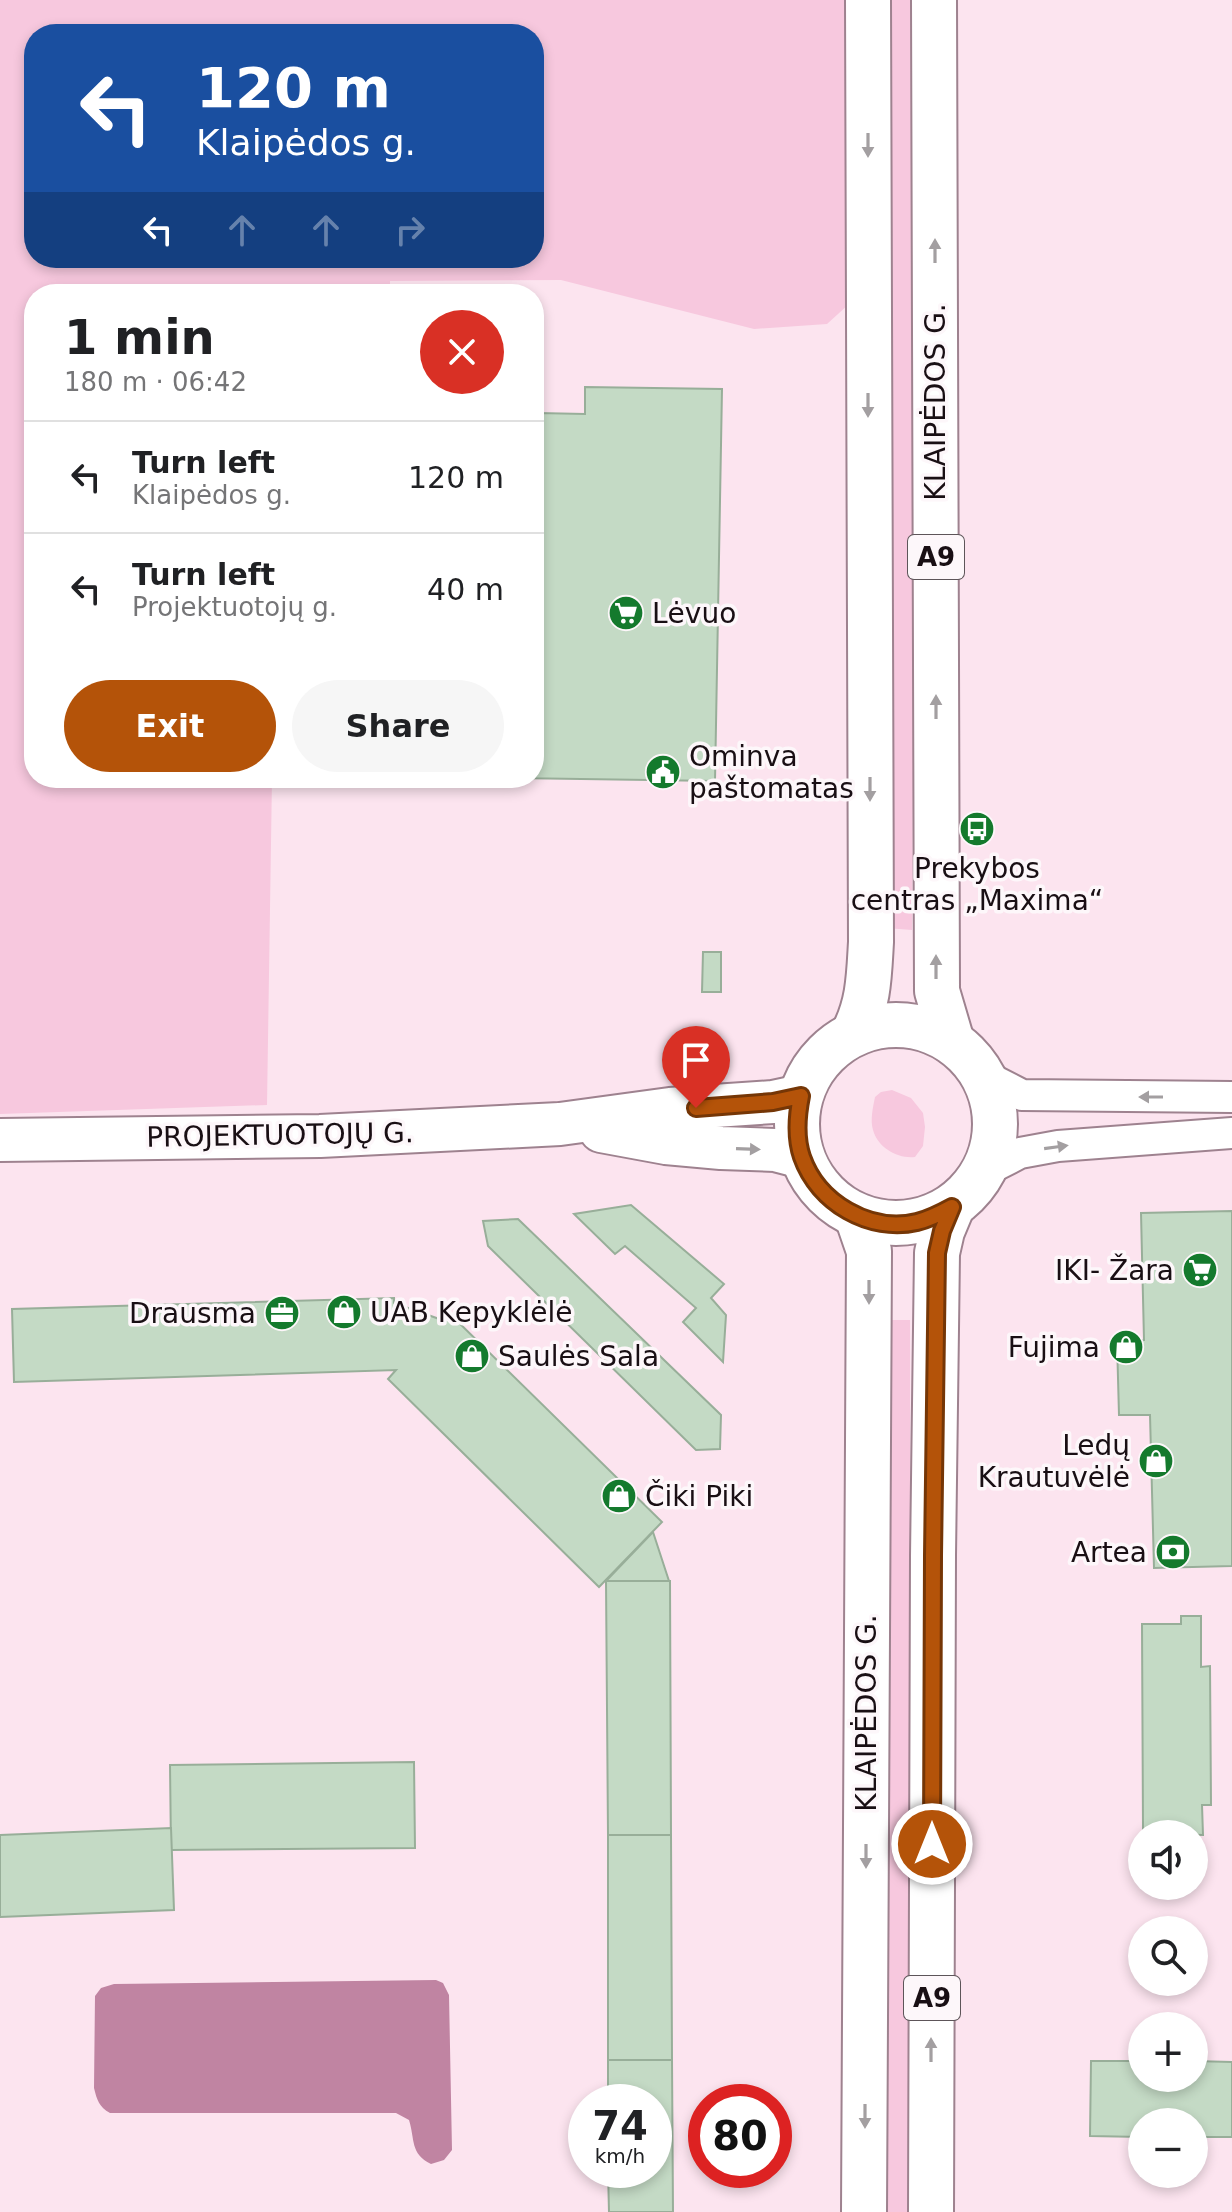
<!DOCTYPE html>
<meta charset="utf-8">
<style>
body{margin:0;font-family:"DejaVu Sans",sans-serif;background:#f6f6f6;color:#202124;height:100vh;display:flex;flex-direction:column;font-size:30px;white-space:nowrap}
*{box-sizing:border-box;margin:0}
p{font-size:26px;color:#757577}
.icon{flex:none;width:44px;height:44px;fill:none;stroke:currentColor;stroke-width:2;stroke-linecap:round;stroke-linejoin:round}
.map{position:relative;flex:1;overflow:hidden}
.sheet{position:absolute;left:24px;top:284px;width:520px;height:504px;display:flex;flex-direction:column;background:#fff;border-radius:32px;box-shadow:0 4px 12px #0003}
.sheet>*{flex:none}
.hud{position:absolute;left:24px;top:24px;width:520px;height:244px;border-radius:32px;box-shadow:0 4px 12px #0003;background:#1a4fa0;color:#fff;overflow:hidden}
.tools{position:absolute;left:1128px;top:1820px;display:grid;gap:16px}
.tools a{display:grid;place-items:center;width:80px;height:80px;border-radius:50%;background:#fff;box-shadow:0 4px 12px #0003;font-size:40px}
.speed{position:absolute;left:568px;top:2084px;display:flex;gap:16px;font-size:40px;font-weight:700;text-align:center}
.speed>*{display:grid;place-content:center;width:104px;height:104px;border-radius:50%;background:#fff;box-shadow:0 4px 12px #0003;line-height:1}
.speed small{font-size:20px;font-weight:400}
.speed .limit{border:12px solid #d22;background:#fff;color:#111}
.pin{position:absolute;display:grid;place-items:center;width:68px;height:68px;color:#fff;margin:-82px -34px;border-radius:50% 50% 50% 0;rotate:-45deg;box-shadow:0 0 8px #0007}
.pin .icon{rotate:45deg}
.me{position:absolute;width:88px;margin:-44px;rotate:0deg;stroke-linejoin:round;filter:drop-shadow(0 0 6px #0008)}
.turn{display:flex;align-items:center;gap:28px;height:168px;padding:0 40px;font-size:36px}
.turn .icon{width:104px;height:104px;stroke-width:2.5}
.turn b{display:block;font-size:56px;line-height:68px}
.lanes{display:flex;align-items:center;height:76px;padding:0 40px;background:#0003;justify-content:center;gap:40px;direction:ltr}
.lanes .off{opacity:.35}
.round{display:grid;place-items:center;flex:none;width:84px;height:84px;border-radius:42px;background:#f6f6f6}
.headline{display:flex;align-items:center;justify-content:space-between;height:136px;padding:0 40px}
h1{font-size:48px;font-weight:600;line-height:60px}
.button{display:flex;gap:16px;margin-top:auto;padding:16px 40px}
.button a{flex:1;height:92px;border-radius:48px;background:#b45309;color:#fff;font-size:32px;font-weight:600;line-height:92px;text-align:center}
.button a+a{background:#f6f6f6;color:#202124}
ul{padding:0;list-style:none}
li{display:flex;align-items:center;gap:24px;height:112px;padding:0 40px;border-top:2px solid #e0e0e0}
li div{flex:1}
li b{display:block;font-size:30px}
li em{font-style:normal}
.map>svg:first-child{display:block}
</style>
<div class="map">
<svg width="1232" height="2212" viewBox="0 0 1232 2212">
<rect width="100%" height="100%" fill="#fce4ef"/>
<g fill="#f7c8de" fill-rule="evenodd">
<path d="M0,0H849V304L827,324L754,329L561,280L390,281V294H34V778H272L267,1105L0,1114ZM34,34H534V258H34Z"/>
<polygon points="887,0 918,0 912,930 886,928"/>
<path d="M892,1090L911,1098L923,1113L925,1127L923,1146L915,1157C898,1159 878,1148 873,1130C870,1120 873,1107 875,1097L881,1092Z"/>
<polygon points="887,1320 910,1320 911,2212 885,2212"/>
</g>
<path fill="#c084a2" d="M436,1980L443,1983L449,1995L452,2150L444,2160L431,2164C410,2154 415,2139 409,2120L396,2113H110C99,2107 97,2100 94,2088L95,1996L101,1988L114,1984Z"/>
<g fill="#c4dac5" stroke="#98ae99" stroke-width="2">
<polygon points="585,387 722,389 715,781 514,778 534,778 534,447 538,448 538,413 585,414"/>
<polygon points="703,952 721,952 721,992 702,992"/>
<polygon points="631,1205 724,1284 711,1298 726,1315 723,1362 683,1322 696,1308 625,1246 615,1254 574,1214"/>
<polygon points="1232,1211 1232,1566 1154,1568 1150,1415 1119,1415 1117,1341 1144,1340 1141,1213"/>
<polygon points="518,1219 721,1415 720,1449 696,1450 488,1246 483,1221"/>
<polygon points="394,1298 394,1303 445,1321 451,1315 662,1522 599,1587 388,1379 396,1370 14,1382 12,1309"/>
<polygon points="653,1532 669,1581 606,1581"/>
<polygon points="606,1581 670,1581 671,1835 608,1835"/>
<polygon points="1181,1616 1201,1616 1201,1667 1210,1666 1211,1805 1202,1805 1203,1835 1163,1834 1163,1829 1143,1829 1142,1624 1181,1624"/>
<polygon points="414,1762 415,1848 171,1850 170,1765"/>
<polygon points="171,1828 174,1910 0,1917 0,1835"/>
<polygon points="608,1835 671,1835 672,2060 608,2060"/>
<polygon points="608,2060 672,2060 673,2212 609,2212 608,2170 654,2170 654,2102 608,2102"/>
<polygon points="1091,2061 1142,2061 1142,2078 1194,2078 1194,2061 1232,2062 1232,2137 1194,2137 1194,2122 1142,2122 1142,2137 1090,2136"/>
</g>
<g fill="none" stroke-linecap="round" stroke-linejoin="round">
<defs>
<g id="street">
<polyline points="983,1075 1022,1095 1232,1097"/>
<polyline points="983,1172 1020,1153 1058,1146 1232,1133"/>
</g>
<g id="secondary">
<polyline points="601,1131 666,1143 721,1148 775,1150 802,1157"/>
<polyline points="0,1140 320,1136 560,1124 670,1109 773,1102 801,1096"/>
</g>
<g id="highway">
<polyline points="934,0 937,991 952,1042"/>
<circle cx="896" cy="1124" r="99"/>
<path d="M853,1034C869,1003 869,976 871,942L868,0"/>
<polyline points="857,1216 869,1251 864,2212"/>
<polyline points="931,2212 933,1556 937,1253 942,1231 952,1207"/>
</g>
</defs>
<use href="#street" stroke="#9e828f" stroke-width="34"/>
<use href="#secondary" stroke="#9e828f" stroke-width="46"/>
<use href="#highway" stroke="#9e828f" stroke-width="48"/>
<use href="#street" stroke="#fff" stroke-width="30"/>
<use href="#secondary" stroke="#fff" stroke-width="42"/>
<use href="#highway" stroke="#fff" stroke-width="44"/>
</g>
<defs><path id="oneway-solid" d="M-6-.8H1V-3.2L6.5 0L1 3.2V.8H-6Z" transform="scale(2)"/></defs>
<g fill="#a39fa1">
<use href="#oneway-solid" transform="translate(868 145) rotate(90)"/>
<use href="#oneway-solid" transform="translate(935 251) rotate(-90)"/>
<use href="#oneway-solid" transform="translate(868 405) rotate(90)"/>
<use href="#oneway-solid" transform="translate(936 707) rotate(-90)"/>
<use href="#oneway-solid" transform="translate(870 789) rotate(90)"/>
<use href="#oneway-solid" transform="translate(936 967) rotate(-90)"/>
<use href="#oneway-solid" transform="translate(1151 1097) rotate(-180)"/>
<use href="#oneway-solid" transform="translate(1056 1147) rotate(-8)"/>
<use href="#oneway-solid" transform="translate(748 1149) rotate(2)"/>
<use href="#oneway-solid" transform="translate(869 1292) rotate(90)"/>
<use href="#oneway-solid" transform="translate(866 1856) rotate(90)"/>
<use href="#oneway-solid" transform="translate(931 2050) rotate(-90)"/>
<use href="#oneway-solid" transform="translate(865 2116) rotate(90)"/>
</g>
<g fill="none" stroke-linecap="round" stroke-linejoin="round">
<defs>
<path id="route" d="M696,1108L773,1102L801,1096C797,1116 795,1137 802,1157C818,1203 870,1233 917,1222C930,1219 941,1213 952,1207L942,1231L937,1253L933,1556L932,1844"/>
</defs>
<use href="#route" stroke="#753606" stroke-width="20"/>
<use href="#route" stroke="#b45309" stroke-width="14"/>
</g>
<defs>
<symbol id="supermarket-disc" viewBox="-11 -11 22 22"><circle r="9.5" fill="#147a2d" stroke="#fdf7fa"/><path d="M-6-5.5h2.5l.6 2H6L4.5 2H-2.5L-4.4-4H-6ZM-1.5 3.2a1.3 1.3 0 1 0 .1 0ZM3 3.2a1.3 1.3 0 1 0 .1 0Z" fill="#fff"/></symbol>
<symbol id="civic-disc" viewBox="-11 -11 22 22"><circle r="9.5" fill="#147a2d" stroke="#fdf7fa"/><path d="M-.6-6.5H3V-4.5H.6V-3L4-1V1h2V6H-6V1h2V-1L-.6-3ZM-1.2 2.5V6h2.4V2.5Z" fill="#fff"/></symbol>
<symbol id="bus-disc" viewBox="-11 -11 22 22"><circle r="9.5" fill="#147a2d" stroke="#fdf7fa"/><path d="M-5-6H5V4H4V6H2V4H-2V6H-4V4H-5ZM-3.5-4V0h7V-4ZM-3.5 1.2v1.5H-2V1.2ZM2 1.2v1.5H3.5V1.2Z" fill="#fff"/></symbol>
<symbol id="shop-disc" viewBox="-11 -11 22 22"><circle r="9.5" fill="#147a2d" stroke="#fdf7fa"/><path d="M-5-2.5h2.3a2.7 3.5 0 0 1 5.4 0H5L5.5 6h-11ZM-1.5-2.5h3a1.5 2.3 0 0 0-3 0Z" fill="#fff"/></symbol>
<symbol id="office-disc" viewBox="-11 -11 22 22"><circle r="9.5" fill="#147a2d" stroke="#fdf7fa"/><path d="M-6-3h4V-5.5h4V-3h4V5H-6ZM-1-4.5V-3h2v-1.5ZM-6 0V1H6V0Z" fill="#fff"/></symbol>
<symbol id="bank-disc" viewBox="-11 -11 22 22"><circle r="9.5" fill="#147a2d" stroke="#fdf7fa"/><path d="M-6-4H6V4H-6ZM0-2.3a2.3 2.3 0 1 0 0 4.6a2.3 2.3 0 1 0 0-4.6Z" fill="#fff"/></symbol>
</defs>
<g fill-rule="evenodd">
<use href="#supermarket-disc" x="606" y="593" width="40" height="40"/>
<use href="#civic-disc" x="643" y="752" width="40" height="40"/>
<use href="#bus-disc" x="957" y="809" width="40" height="40"/>
<use href="#supermarket-disc" x="1180" y="1250" width="40" height="40"/>
<use href="#shop-disc" x="324" y="1292" width="40" height="40"/>
<use href="#office-disc" x="262" y="1293" width="40" height="40"/>
<use href="#shop-disc" x="1106" y="1327" width="40" height="40"/>
<use href="#shop-disc" x="452" y="1336" width="40" height="40"/>
<use href="#shop-disc" x="1136" y="1441" width="40" height="40"/>
<use href="#shop-disc" x="599" y="1476" width="40" height="40"/>
<use href="#bank-disc" x="1153" y="1532" width="40" height="40"/>
</g>
<g text-anchor="middle" dominant-baseline="central" stroke-width="7" stroke-linejoin="round" paint-order="stroke">
<g fill="#fdf7fa" stroke="#5d5559" stroke-width="2">
<rect x="908" y="535" width="56" height="44" rx="6"/>
<rect x="904" y="1976" width="56" height="44" rx="6"/>
</g>
<g font-size="26" font-weight="bold" fill="#190f14">
<text x="936" y="557">A9</text>
<text x="932" y="1998">A9</text>
</g>
<g font-size="28" fill="#190f14" stroke="#fdf7fa">
<text transform="translate(935 402) rotate(-90)">KLAIPĖDOS G.</text>
<text transform="translate(280 1135) rotate(-1)">PROJEKTUOTOJŲ G.</text>
<text transform="translate(866 1713) rotate(-90)">KLAIPĖDOS G.</text>
</g>
<g font-size="28" fill="#190f14" stroke="#fdf7fa" text-anchor="start">
<text x="652" y="613">Lėvuo</text>
<text x="689" y="756">Ominva<tspan x="689" dy="32">paštomatas</tspan></text>
<text x="977" y="868" text-anchor="middle">Prekybos<tspan x="977" dy="32">centras „Maxima“</tspan></text>
<text x="1174" y="1270" text-anchor="end">IKI- Žara</text>
<text x="370" y="1312">UAB Kepyklėlė</text>
<text x="256" y="1313" text-anchor="end">Drausma</text>
<text x="1100" y="1347" text-anchor="end">Fujima</text>
<text x="498" y="1356">Saulės Sala</text>
<text x="1130" y="1445" text-anchor="end">Ledų<tspan x="1130" dy="32">Krautuvėlė</tspan></text>
<text x="645" y="1496">Čiki Piki</text>
<text x="1147" y="1552" text-anchor="end">Artea</text>
</g>
</g>
</svg>
<div class="tools">
<a><svg class="icon" aria-label="sound" viewBox="0 0 24 24"><path d="M4 9h4l5-4v14l-5-4H4zM17 9q2 3 0 6"/></svg></a>
<a><svg class="icon" aria-label="search" viewBox="0 0 24 24"><circle cx="10" cy="10" r="6"/><path d="M15 15l6 6"/></svg></a>
<a>+</a>
<a>−</a>
</div>
<div class="speed"><div>74<small>km/h</small></div><div class="limit">80</div></div>
<div class="pin" style="left:696px;top:1108px;background:#d93025"><svg class="icon" aria-label="arrive" viewBox="0 0 24 24"><path d="M6 21V4h12l-3 4 3 4H6"/></svg></div>
<svg class="me" style="left:932px;top:1844px" viewBox="-20 -20 40 40"><circle r="17" fill="#b45309" stroke="#fff" stroke-width="3"/><path d="M0-11L8 9 0 5-8 9z" fill="#fff"/></svg>
<div class="hud">
<div class="turn"><svg class="icon" aria-label="left" viewBox="0 0 24 24"><path d="M17 20v-9H6M10 6l-5 5 5 5"/></svg><div><b>120 m</b>Klaipėdos g.</div></div>
<div class="lanes"><svg class="icon" aria-label="left" viewBox="0 0 24 24"><path d="M17 20v-9H6M10 6l-5 5 5 5"/></svg><svg class="icon off" aria-label="ahead" viewBox="0 0 24 24"><path d="M12 20V5M6 11l6-6 6 6"/></svg><svg class="icon off" aria-label="ahead" viewBox="0 0 24 24"><path d="M12 20V5M6 11l6-6 6 6"/></svg><svg class="icon off" aria-label="right" viewBox="0 0 24 24"><path d="M7 20v-9h11M14 6l5 5-5 5"/></svg></div>
</div>
<section class="sheet">
<div class="headline"><div><h1>1 min</h1><p>180 m · 06:42</p></div><a class="round" style="background:#d93025;color:#fff"><svg class="icon" aria-label="close" viewBox="0 0 24 24"><path d="M6 6l12 12M18 6L6 18"/></svg></a></div>
<ul>
<li><svg class="icon" aria-label="left" viewBox="0 0 24 24"><path d="M17 20v-9H6M10 6l-5 5 5 5"/></svg><div><b>Turn left</b><p>Klaipėdos g.</p></div><em>120 m</em></li>
<li><svg class="icon" aria-label="left" viewBox="0 0 24 24"><path d="M17 20v-9H6M10 6l-5 5 5 5"/></svg><div><b>Turn left</b><p>Projektuotojų g.</p></div><em>40 m</em></li>
</ul>
<div class="button"><a>Exit</a><a>Share</a></div>
</section>
</div>
